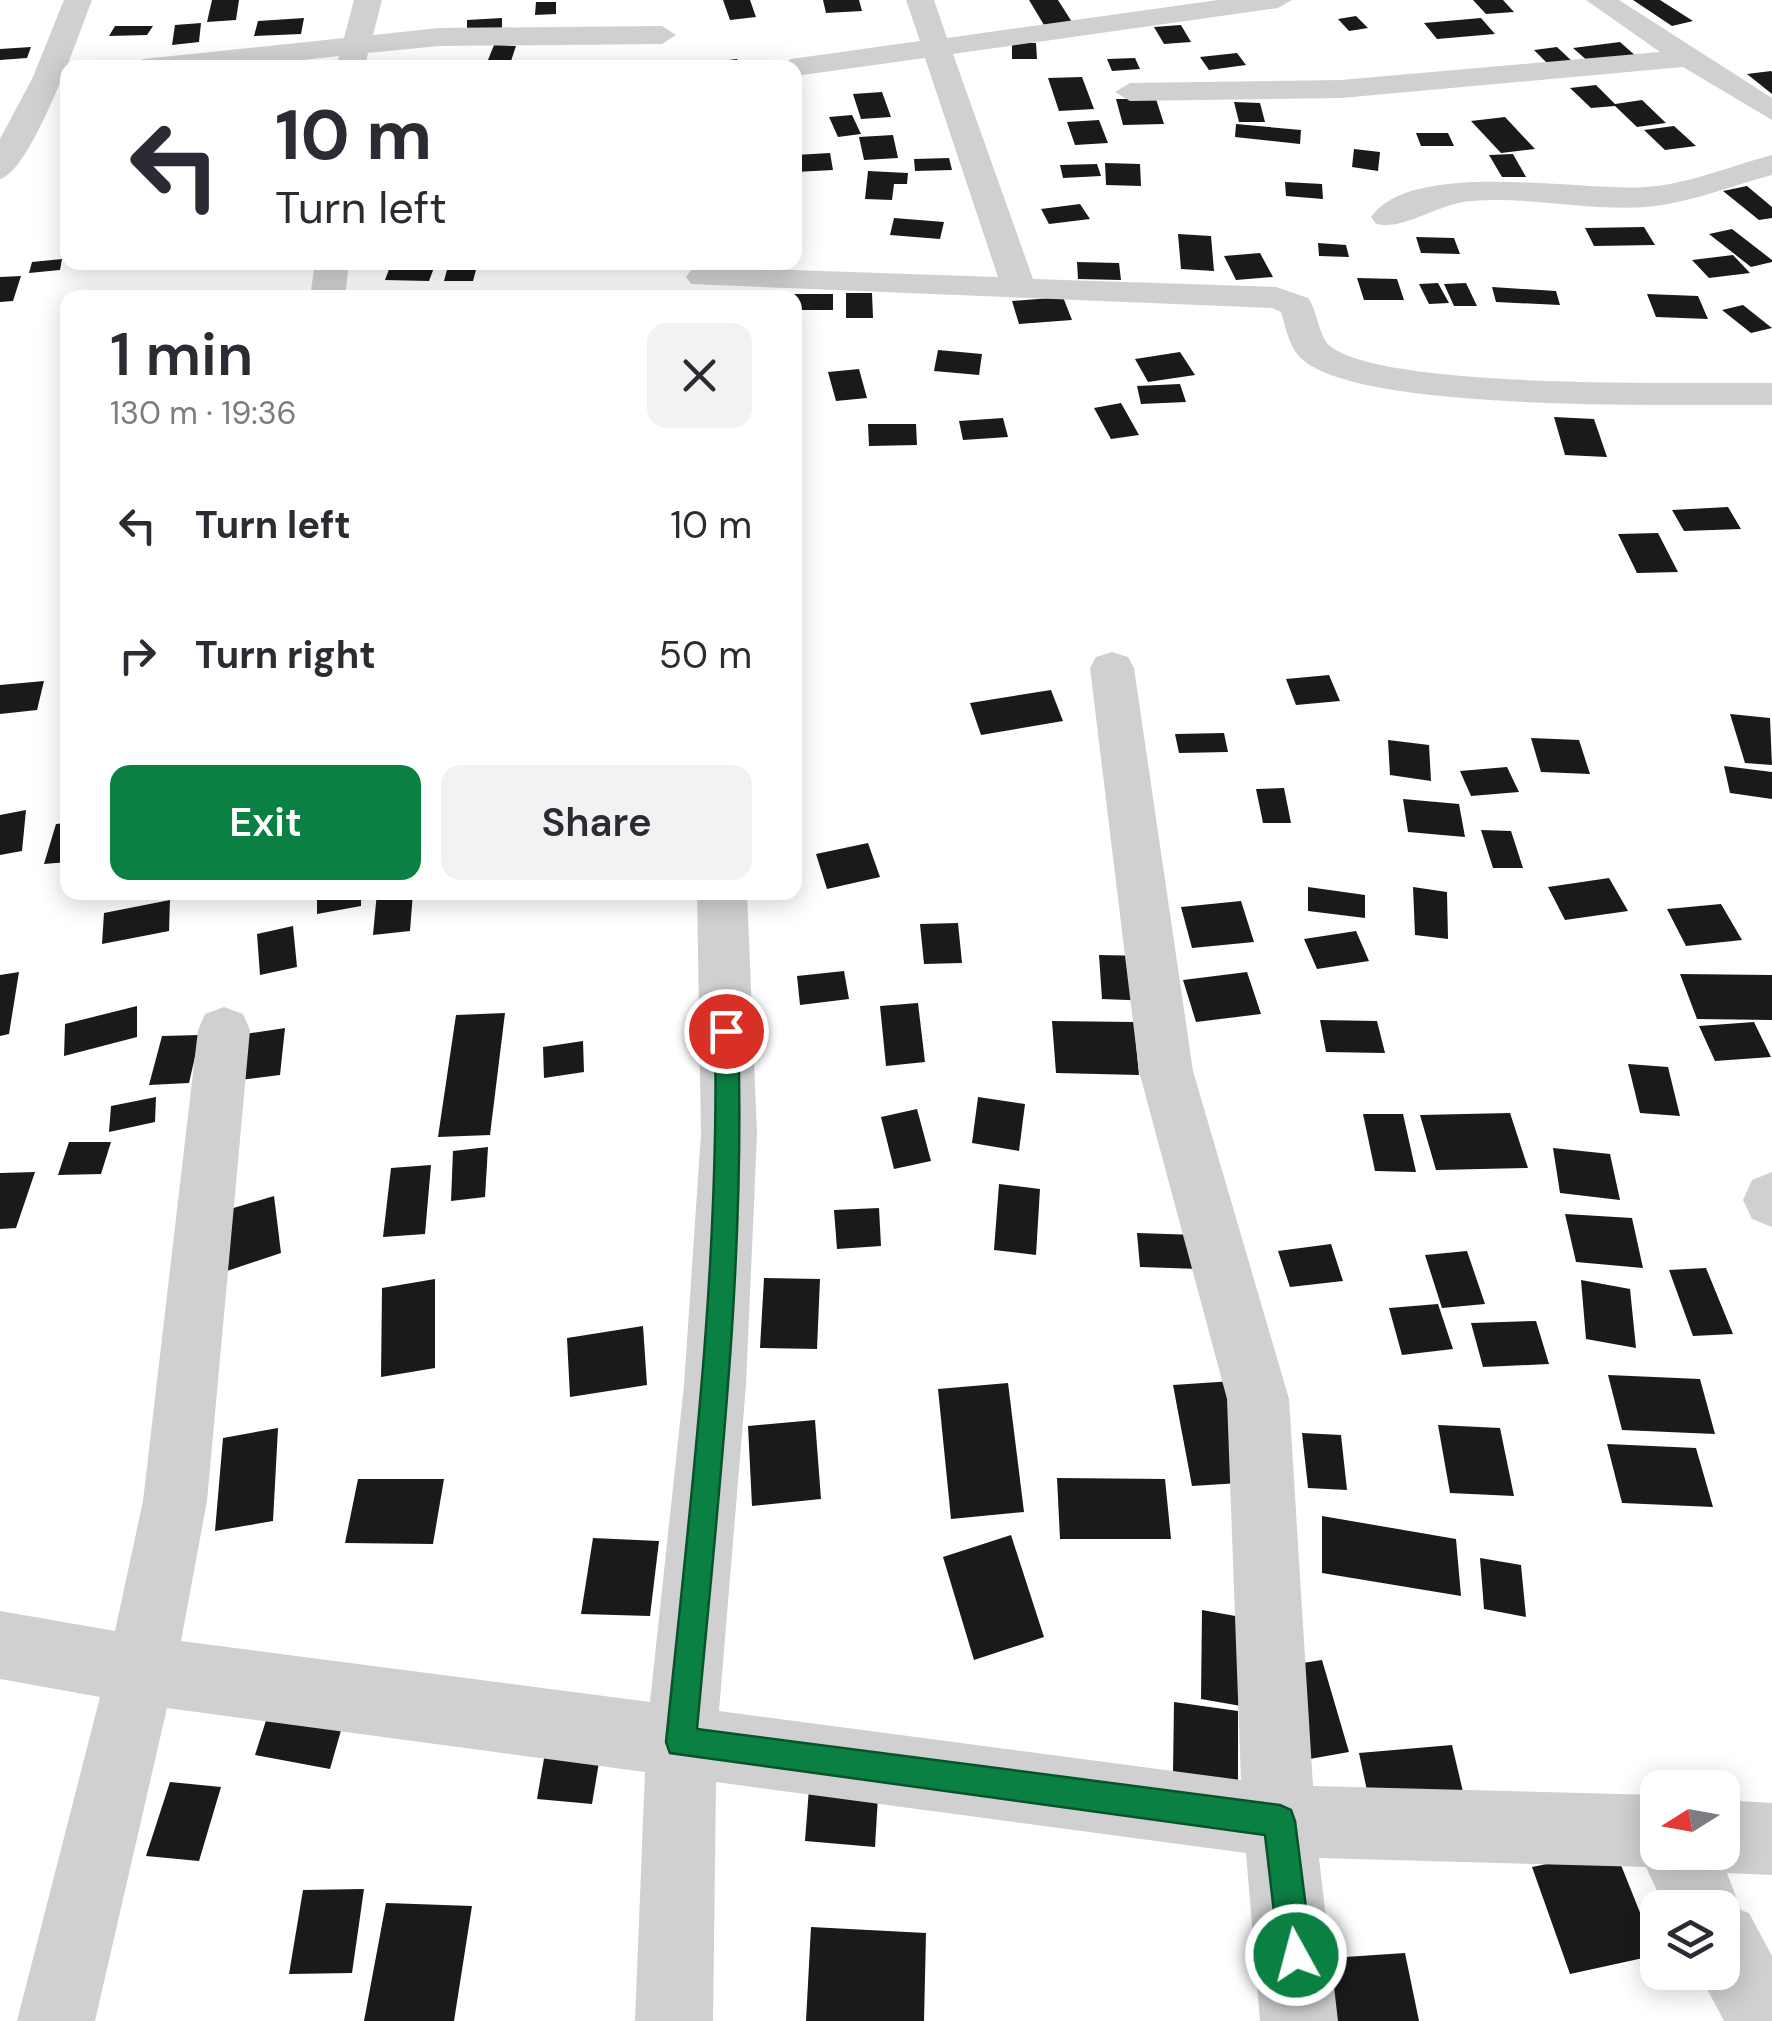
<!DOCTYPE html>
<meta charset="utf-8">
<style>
body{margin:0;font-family:"DM Sans",sans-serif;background:#f2f2f3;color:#2b2b33;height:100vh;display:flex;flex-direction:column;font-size:38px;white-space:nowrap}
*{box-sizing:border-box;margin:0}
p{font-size:32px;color:#7c7c81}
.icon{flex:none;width:55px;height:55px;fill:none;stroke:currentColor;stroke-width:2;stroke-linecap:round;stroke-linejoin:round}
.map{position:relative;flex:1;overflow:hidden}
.panel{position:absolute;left:60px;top:290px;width:742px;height:610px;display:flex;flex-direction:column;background:#fff;border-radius:20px;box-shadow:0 5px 25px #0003}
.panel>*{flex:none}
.banner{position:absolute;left:60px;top:60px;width:742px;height:210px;border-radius:20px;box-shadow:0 5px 25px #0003;background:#fff;color:#2b2b33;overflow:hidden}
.needle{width:65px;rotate:259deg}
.fabs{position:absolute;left:1640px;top:1770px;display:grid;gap:20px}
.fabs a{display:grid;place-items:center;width:100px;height:100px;border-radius:20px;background:#fff;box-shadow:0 5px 25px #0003;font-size:50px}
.pin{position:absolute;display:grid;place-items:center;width:85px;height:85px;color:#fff;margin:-42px;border:5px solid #fff;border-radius:50%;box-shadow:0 2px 10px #0007}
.me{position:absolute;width:110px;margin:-55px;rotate:353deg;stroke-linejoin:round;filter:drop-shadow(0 0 8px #0008)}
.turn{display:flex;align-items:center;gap:35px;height:210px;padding:0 50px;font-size:45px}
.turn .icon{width:130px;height:130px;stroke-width:2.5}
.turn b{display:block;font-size:70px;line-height:85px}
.round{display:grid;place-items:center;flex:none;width:105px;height:105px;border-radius:20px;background:#f2f2f3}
.headline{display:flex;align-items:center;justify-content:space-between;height:170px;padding:0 50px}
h1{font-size:60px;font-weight:600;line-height:75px}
.cta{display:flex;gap:20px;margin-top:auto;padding:20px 50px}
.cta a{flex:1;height:115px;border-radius:20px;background:#0b8043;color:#fff;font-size:40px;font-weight:600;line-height:115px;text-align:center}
.cta a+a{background:#f2f2f3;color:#2b2b33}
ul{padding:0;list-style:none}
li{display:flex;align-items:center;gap:30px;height:130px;padding:0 50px}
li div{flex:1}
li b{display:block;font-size:38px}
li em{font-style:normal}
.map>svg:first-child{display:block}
</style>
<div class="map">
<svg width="1772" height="2021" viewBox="0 0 1772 2021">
<rect width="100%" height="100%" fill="#fff"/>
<g fill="#1a1a1a">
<polygon points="212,0 239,0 236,20 207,22"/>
<polygon points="723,0 750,0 756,17 730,20"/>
<polygon points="823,0 859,0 862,11 826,13"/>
<polygon points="1029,0 1058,0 1072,22 1044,25"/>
<polygon points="1473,0 1503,0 1514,12 1486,14"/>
<polygon points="1633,0 1660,0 1693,21 1672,26"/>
<polygon points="536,2 556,2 556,14 535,15"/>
<polygon points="1356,16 1368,28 1349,31 1338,19"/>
<polygon points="304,18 301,34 254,36 258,21"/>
<polygon points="502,18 502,32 467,34 467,20"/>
<polygon points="1481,18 1495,34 1437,39 1424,23"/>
<polygon points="201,23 199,42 172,45 175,25"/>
<polygon points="1181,25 1191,42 1164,44 1154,27"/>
<polygon points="115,26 153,26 147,35 109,36"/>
<polygon points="1012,42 1036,43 1037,59 1012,59"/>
<polygon points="1620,42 1637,57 1590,63 1573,48"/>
<polygon points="494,45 516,46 511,61 488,60"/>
<polygon points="31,47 27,58 0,60 0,49"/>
<polygon points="1557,47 1575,64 1551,67 1534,50"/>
<polygon points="1237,53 1246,65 1209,70 1200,57"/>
<polygon points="1135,58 1140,69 1112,71 1107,59"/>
<polygon points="737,59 740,68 696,64"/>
<polygon points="1771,71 1772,72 1772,94 1747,74"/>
<polygon points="1082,77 1094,109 1059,111 1048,78"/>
<polygon points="1596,85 1615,104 1642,100 1666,123 1637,127 1615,106 1591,108 1570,88"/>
<polygon points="882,92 891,117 861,119 853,94"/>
<polygon points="1116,99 1156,99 1164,124 1123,125"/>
<polygon points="1234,102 1260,103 1265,122 1239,122"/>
<polygon points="852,115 861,134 838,137 829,117"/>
<polygon points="1505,117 1535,149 1501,153 1471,121"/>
<polygon points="1099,120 1108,143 1075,145 1067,122"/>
<polygon points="1236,124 1301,130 1300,144 1235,137"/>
<polygon points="1674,126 1696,146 1665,150 1644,130"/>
<polygon points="1416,133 1448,133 1454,146 1421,146"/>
<polygon points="893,135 898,158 864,160 859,137"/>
<polygon points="1354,149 1380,152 1378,171 1352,167"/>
<polygon points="830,153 833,170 795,172 795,155"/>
<polygon points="1513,154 1526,177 1502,177 1489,155"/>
<polygon points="949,158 952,170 915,171 914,159"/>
<polygon points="1105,163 1140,164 1141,186 1106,185"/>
<polygon points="1097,164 1101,176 1063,178 1060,165"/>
<polygon points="868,171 908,173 907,184 894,184 892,200 865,199"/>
<polygon points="1285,182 1322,184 1323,199 1286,196"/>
<polygon points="1747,186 1772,207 1772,218 1759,220 1723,191"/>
<polygon points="1080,204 1090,219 1049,224 1041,209"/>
<polygon points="894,218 944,222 940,239 890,235"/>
<polygon points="1644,227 1655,245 1594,246 1585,228"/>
<polygon points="1732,229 1772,260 1772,262 1751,267 1709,234"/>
<polygon points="1178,234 1211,236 1214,271 1181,269"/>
<polygon points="1416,237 1454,238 1460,254 1421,253"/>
<polygon points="1318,243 1346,245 1349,257 1319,256"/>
<polygon points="1260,253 1273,277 1236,280 1224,256"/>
<polygon points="1733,255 1750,273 1709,278 1692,260"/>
<polygon points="62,259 60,270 29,273 32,262"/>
<polygon points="495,262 587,262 586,269 494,270"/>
<polygon points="1077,262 1119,263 1121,280 1078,279"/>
<polygon points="391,264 435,265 429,281 385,280"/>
<polygon points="448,266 477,266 473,281 444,281"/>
<polygon points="21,276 13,301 0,302 0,277"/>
<polygon points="1357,278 1397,279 1404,300 1364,300"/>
<polygon points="1438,283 1449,303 1429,304 1419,284"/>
<polygon points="1466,283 1477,306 1454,306 1444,284"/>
<polygon points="1492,287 1556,291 1560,305 1496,302"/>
<polygon points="846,293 872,293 873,318 846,318"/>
<polygon points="778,294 833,294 833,310 795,310 795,298 777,298"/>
<polygon points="1647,294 1698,296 1708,319 1656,317"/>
<polygon points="1063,297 1072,320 1019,324 1012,301"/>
<polygon points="1743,305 1772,328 1751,333 1722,310"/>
<polygon points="938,350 982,354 979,375 934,371"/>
<polygon points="1180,352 1195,375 1148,382 1135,359"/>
<polygon points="859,369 867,398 836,401 828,372"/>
<polygon points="1180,384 1186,402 1141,404 1137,386"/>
<polygon points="1121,403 1139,435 1111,439 1094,408"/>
<polygon points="1554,417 1594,419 1607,457 1565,455"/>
<polygon points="1003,418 1008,437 963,440 959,421"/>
<polygon points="868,424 916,424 917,445 869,446"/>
<polygon points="1728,507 1741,529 1684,531 1672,510"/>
<polygon points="1658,533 1678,572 1637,573 1618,534"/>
<polygon points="1329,675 1340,701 1296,705 1286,679"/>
<polygon points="44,681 37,710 0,714 0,685"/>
<polygon points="1051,690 1063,721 981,735 970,703"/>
<polygon points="1730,714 1770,718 1772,765 1745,763"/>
<polygon points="1224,733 1228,752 1179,753 1175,734"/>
<polygon points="1531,738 1579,740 1590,774 1541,772"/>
<polygon points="1388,740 1429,745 1431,781 1390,775"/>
<polygon points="1724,766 1772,772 1772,799 1730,793"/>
<polygon points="1507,767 1519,792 1471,796 1460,771"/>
<polygon points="1284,788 1291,823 1263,823 1256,789"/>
<polygon points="1403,799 1459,804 1465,837 1408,832"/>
<polygon points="26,810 22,851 0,855 0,815"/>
<polygon points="68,823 68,862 44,864 56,824"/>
<polygon points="1481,830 1511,831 1523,868 1493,868"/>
<polygon points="868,843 880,877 827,889 816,854"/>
<polygon points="1609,878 1628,911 1565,920 1548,887"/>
<polygon points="1308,887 1365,895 1365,918 1308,911"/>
<polygon points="1413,887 1447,892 1448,939 1415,935"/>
<polygon points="317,892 361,892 361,906 317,914"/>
<polygon points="377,892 413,892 410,931 373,935"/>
<polygon points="170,900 169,931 102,944 104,913"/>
<polygon points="1241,901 1254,942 1192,948 1181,907"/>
<polygon points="1721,904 1742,940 1686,946 1667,909"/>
<polygon points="958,923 962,963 924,964 920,924"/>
<polygon points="293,926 297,967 260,975 257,934"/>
<polygon points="1356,931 1369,961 1317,969 1304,939"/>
<polygon points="1099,955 1149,956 1153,1001 1102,999"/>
<polygon points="844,971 849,999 800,1005 797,976"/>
<polygon points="19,972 9,1034 0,1036 0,975"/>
<polygon points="1247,972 1261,1014 1196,1022 1183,980"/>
<polygon points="1680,974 1772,975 1772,1020 1697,1019"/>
<polygon points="918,1003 925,1062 886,1066 880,1006"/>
<polygon points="137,1006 137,1037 64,1056 65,1024"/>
<polygon points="505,1013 490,1135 438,1137 456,1015"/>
<polygon points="1320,1020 1377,1021 1385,1053 1326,1052"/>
<polygon points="1052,1021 1134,1022 1139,1075 1056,1073"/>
<polygon points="1754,1022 1771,1057 1715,1061 1699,1026"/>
<polygon points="285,1028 280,1075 240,1080 245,1034"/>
<polygon points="200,1035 189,1083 149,1085 162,1036"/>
<polygon points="583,1041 584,1072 544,1078 543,1047"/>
<polygon points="1628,1064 1668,1067 1680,1116 1640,1113"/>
<polygon points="156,1097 155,1122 109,1132 111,1106"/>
<polygon points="978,1097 1025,1104 1019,1151 972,1143"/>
<polygon points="917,1109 931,1161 894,1169 881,1117"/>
<polygon points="1510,1113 1528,1168 1436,1170 1420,1115"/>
<polygon points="1363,1114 1403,1114 1416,1172 1375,1171"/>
<polygon points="69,1142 111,1142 101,1174 58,1175"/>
<polygon points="488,1147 485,1197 451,1201 453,1151"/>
<polygon points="1553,1148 1610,1154 1620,1200 1560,1193"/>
<polygon points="431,1165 425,1234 383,1237 391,1168"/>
<polygon points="35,1172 16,1228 0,1229 0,1173"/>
<polygon points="999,1184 1040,1189 1036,1255 994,1250"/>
<polygon points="274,1196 281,1253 215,1275 210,1215"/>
<polygon points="879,1208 881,1246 837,1249 834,1210"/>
<polygon points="1565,1214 1632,1218 1643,1268 1576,1262"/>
<polygon points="1137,1233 1197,1235 1200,1269 1140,1267"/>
<polygon points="1331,1244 1343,1281 1290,1287 1278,1251"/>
<polygon points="1467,1251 1485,1304 1442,1308 1425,1255"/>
<polygon points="1706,1268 1733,1334 1693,1336 1669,1270"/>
<polygon points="764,1278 820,1279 817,1349 760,1348"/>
<polygon points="435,1279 435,1368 381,1377 382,1288"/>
<polygon points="1581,1280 1630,1289 1636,1348 1586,1339"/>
<polygon points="1438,1304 1453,1349 1402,1355 1389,1308"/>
<polygon points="1536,1321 1549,1364 1483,1367 1471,1323"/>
<polygon points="643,1326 647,1385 570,1397 567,1338"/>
<polygon points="1608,1375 1700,1379 1715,1434 1622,1430"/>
<polygon points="1233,1381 1255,1482 1192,1486 1173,1385"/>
<polygon points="1008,1383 1024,1512 951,1519 938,1389"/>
<polygon points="815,1420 821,1499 752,1506 748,1426"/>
<polygon points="1438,1425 1500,1428 1514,1496 1450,1493"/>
<polygon points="278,1428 273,1521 215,1531 223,1438"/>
<polygon points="1302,1433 1341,1435 1347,1490 1308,1488"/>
<polygon points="1607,1444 1696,1448 1713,1507 1622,1503"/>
<polygon points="1057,1478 1165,1479 1171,1539 1060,1539"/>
<polygon points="358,1479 444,1479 433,1544 345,1543"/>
<polygon points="1322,1516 1456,1539 1461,1596 1322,1573"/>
<polygon points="1011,1535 1044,1637 974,1660 943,1557"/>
<polygon points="593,1538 659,1541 650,1616 581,1614"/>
<polygon points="1480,1558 1521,1565 1526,1617 1484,1609"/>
<polygon points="1202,1610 1241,1617 1241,1706 1201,1699"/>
<polygon points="1322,1660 1349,1752 1304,1760 1277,1667"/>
<polygon points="1174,1702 1238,1711 1238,1781 1173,1772"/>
<polygon points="270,1708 344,1720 330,1769 255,1755"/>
<polygon points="547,1741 602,1744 592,1804 537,1799"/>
<polygon points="1452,1745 1468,1813 1373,1819 1359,1753"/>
<polygon points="810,1775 879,1779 875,1847 805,1841"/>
<polygon points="170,1782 221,1787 199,1861 146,1856"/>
<polygon points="1615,1850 1657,1955 1570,1974 1532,1867"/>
<polygon points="364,1889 352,1973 289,1974 303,1890"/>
<polygon points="386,1903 472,1906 454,2021 364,2021"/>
<polygon points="811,1927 926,1933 924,2021 806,2021"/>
<polygon points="1405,1953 1419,2021 1326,2021 1315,1959"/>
</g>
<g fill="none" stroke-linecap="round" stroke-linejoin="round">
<g fill="#d0d0d0" fill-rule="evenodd">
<path d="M64,0H92C79,34 32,171 0,179V139L33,77Z"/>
<polygon points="354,0 382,0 373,35 439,28 662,26 676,35 662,44 439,46 368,53 365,68 335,68 339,56 231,68 129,68 143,59 344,38"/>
<path d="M906,0H934L947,38L1218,0H1292L1278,8L953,54L1033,279L1276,287L1308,298C1318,311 1318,336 1330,346C1384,390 1691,382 1772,383V405C1681,404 1364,413 1303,360C1289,348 1286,328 1281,312L1272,308L691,284L686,277L691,270L703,267L998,277L925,58L795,76V68H777L791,59L920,41Z"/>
<polygon points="1586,0 1619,0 1772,98 1772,120 1683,67 1341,98 1130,101 1115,92 1130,83 1341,80 1660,52"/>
<path d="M1772,155V175C1730,186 1690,203 1646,207C1588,211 1529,196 1471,201C1439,203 1403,231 1376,224L1371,217C1412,158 1582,192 1646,187C1689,184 1730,166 1772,155Z"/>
<polygon points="315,262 349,262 345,298 310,298"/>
<polygon points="1112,652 1128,657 1134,668 1193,1071 1289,1399 1313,1786 1658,1795 1658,1852 1722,1852 1722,1800 1772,1803 1772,1875 1727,1873 1741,1910 1749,1913 1772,1956 1772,2021 1724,2021 1698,1972 1722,1972 1722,1908 1665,1908 1646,1867 1319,1858 1338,2021 1260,2021 1246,1853 716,1782 713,2021 635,2021 645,1772 167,1708 95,2021 17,2021 100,1697 0,1679 0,1611 115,1631 143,1501 198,1030 205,1014 224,1007 243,1014 250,1030 207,1501 181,1641 650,1702 684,1385 701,1134 697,892 747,892 757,1134 746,1385 719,1711 1241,1780 1227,1399 1139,1071 1090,668 1096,657"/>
<polygon points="1772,1172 1772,1227 1752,1219 1743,1200 1752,1180"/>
</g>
</g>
<path fill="#0b8043" stroke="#07532c" stroke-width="2.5" d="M726,1021L738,1031C746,1264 718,1497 697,1729L1280,1805L1291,1810L1295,1821L1312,1955L1307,1967L1296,1971L1284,1967L1279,1955L1265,1835L670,1753L666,1742C690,1506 720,1268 715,1031Z"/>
</svg>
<div class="fabs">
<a><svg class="needle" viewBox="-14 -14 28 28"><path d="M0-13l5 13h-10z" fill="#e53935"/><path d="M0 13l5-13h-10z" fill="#7c7c81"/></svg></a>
<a><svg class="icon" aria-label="layers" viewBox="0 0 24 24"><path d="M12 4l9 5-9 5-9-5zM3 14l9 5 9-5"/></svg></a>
</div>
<div class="pin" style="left:726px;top:1031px;background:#d93025"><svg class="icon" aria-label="arrive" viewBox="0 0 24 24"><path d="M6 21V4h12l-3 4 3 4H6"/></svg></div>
<svg class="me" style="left:1296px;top:1955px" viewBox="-20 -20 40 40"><circle r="17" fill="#0b8043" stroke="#fff" stroke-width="3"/><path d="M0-11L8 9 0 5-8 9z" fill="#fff"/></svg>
<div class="banner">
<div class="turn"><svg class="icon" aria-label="left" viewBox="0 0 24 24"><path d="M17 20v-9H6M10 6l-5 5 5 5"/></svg><div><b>10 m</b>Turn left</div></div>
</div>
<section class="panel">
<div class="headline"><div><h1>1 min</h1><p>130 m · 19:36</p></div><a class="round"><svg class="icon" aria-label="close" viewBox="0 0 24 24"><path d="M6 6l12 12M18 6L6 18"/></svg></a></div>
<ul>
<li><svg class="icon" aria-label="left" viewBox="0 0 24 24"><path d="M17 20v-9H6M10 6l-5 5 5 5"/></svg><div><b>Turn left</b></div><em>10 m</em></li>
<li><svg class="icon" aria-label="right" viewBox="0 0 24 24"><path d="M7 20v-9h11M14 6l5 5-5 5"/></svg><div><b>Turn right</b></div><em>50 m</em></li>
</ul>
<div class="cta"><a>Exit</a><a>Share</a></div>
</section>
</div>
